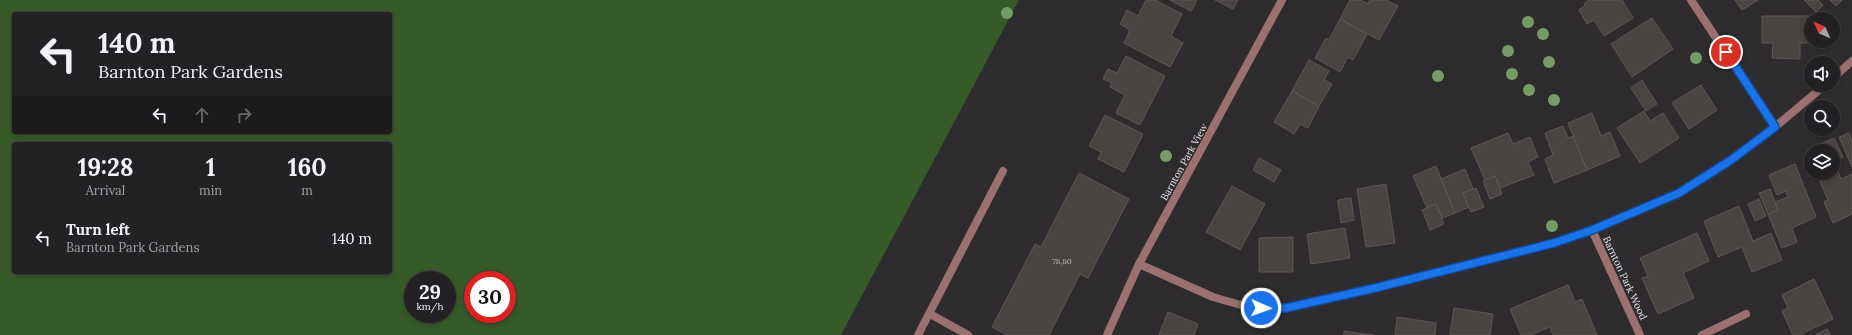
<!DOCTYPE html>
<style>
body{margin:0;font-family:Lora,serif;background:#2f2e31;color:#f1f3f6;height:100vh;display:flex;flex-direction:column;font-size:15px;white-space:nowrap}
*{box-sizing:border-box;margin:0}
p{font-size:13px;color:#a3a3a6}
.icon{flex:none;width:22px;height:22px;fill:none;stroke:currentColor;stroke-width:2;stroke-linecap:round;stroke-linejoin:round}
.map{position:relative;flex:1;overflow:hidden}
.sheet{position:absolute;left:12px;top:142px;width:380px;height:132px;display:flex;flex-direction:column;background:#232124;border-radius:4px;box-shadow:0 2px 6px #0003,0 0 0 1px #403e41}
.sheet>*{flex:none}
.banner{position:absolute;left:12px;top:12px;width:380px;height:122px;border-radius:4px;box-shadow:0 2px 6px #0003,0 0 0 1px #403e41;background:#232124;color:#f1f3f6;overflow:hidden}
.needle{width:26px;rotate:315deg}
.buttons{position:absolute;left:1804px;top:12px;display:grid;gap:8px}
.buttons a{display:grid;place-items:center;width:36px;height:36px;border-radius:50%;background:#232124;box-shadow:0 2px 6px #0003,0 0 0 1px #403e41;font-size:20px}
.speed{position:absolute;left:404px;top:271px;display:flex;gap:8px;font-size:20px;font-weight:700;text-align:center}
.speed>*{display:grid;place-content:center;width:52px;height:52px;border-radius:50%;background:#232124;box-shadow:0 2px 6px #0003,0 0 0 1px #403e41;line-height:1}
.speed small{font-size:10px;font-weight:400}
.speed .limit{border:6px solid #d22;background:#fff;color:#111}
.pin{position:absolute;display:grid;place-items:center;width:34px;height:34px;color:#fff;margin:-17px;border:2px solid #fff;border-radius:50%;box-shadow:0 1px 4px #0007}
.me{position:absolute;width:44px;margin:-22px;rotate:92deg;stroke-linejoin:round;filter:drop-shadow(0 0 3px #0008)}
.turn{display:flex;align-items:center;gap:14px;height:84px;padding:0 20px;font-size:18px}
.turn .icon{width:52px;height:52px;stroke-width:2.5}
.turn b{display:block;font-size:28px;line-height:34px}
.lanes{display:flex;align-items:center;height:38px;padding:0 20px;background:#0003;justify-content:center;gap:20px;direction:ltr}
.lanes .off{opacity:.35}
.eta{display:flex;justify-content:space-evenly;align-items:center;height:68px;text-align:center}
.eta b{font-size:24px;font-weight:700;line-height:28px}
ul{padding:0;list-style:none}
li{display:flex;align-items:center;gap:12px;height:56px;padding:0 20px}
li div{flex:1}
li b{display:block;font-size:15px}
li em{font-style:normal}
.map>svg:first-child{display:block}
</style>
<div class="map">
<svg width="1852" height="335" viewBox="0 0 1852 335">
<rect width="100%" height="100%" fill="#2f2c30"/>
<path fill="#375b28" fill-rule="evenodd" d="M0,0H1019L841,335H0ZM14,14H390V132H14ZM14,144H390V272H14ZM413,280H447V314H413ZM473,280H507V314H473Z"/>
<g fill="#494341" stroke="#5d5755">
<polygon points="1146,0 1155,0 1182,14 1171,36 1183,43 1170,67 1124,43 1130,30 1120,24 1127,10 1138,16"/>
<polygon points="1170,0 1197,0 1191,11"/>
<polygon points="1215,0 1238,0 1233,9"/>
<polygon points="1350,0 1361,0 1368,4 1370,0 1386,0 1398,6 1379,40 1340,19"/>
<polygon points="1589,0 1622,0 1633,18 1604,36 1594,20 1587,24 1579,10 1585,6 1584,4"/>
<polygon points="1735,0 1758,0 1742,10"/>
<polygon points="1804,0 1818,0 1823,5 1816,12"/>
<polygon points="1830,0 1842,0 1836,6"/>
<polygon points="1762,16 1819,16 1819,19 1811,19 1811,41 1819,41 1819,43 1800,43 1800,59 1772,58 1773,43 1762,43"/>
<polygon points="1652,18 1673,49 1632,77 1611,44"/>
<polygon points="1340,19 1367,34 1353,60 1348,57 1340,72 1315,58 1326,38 1329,40"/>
<polygon points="1126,56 1165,76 1140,125 1116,113 1125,95 1110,87 1112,83 1103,79 1108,69 1117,73"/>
<polygon points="1309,60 1329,71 1324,80 1332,84 1319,106 1292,91"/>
<polygon points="1642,80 1657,104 1646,111 1631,88"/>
<polygon points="1701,85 1717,110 1689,129 1672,103"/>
<polygon points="1292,91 1319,106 1308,128 1300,124 1294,134 1274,122"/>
<polygon points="1644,111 1650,121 1663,113 1679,138 1640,163 1617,128"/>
<polygon points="1592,113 1601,136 1610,132 1620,156 1587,170 1568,123"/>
<polygon points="1105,115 1143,134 1124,172 1098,159 1101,152 1089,146"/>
<polygon points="1563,126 1568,138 1573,136 1587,170 1554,183 1545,159 1553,155 1545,133"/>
<polygon points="1508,133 1513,144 1530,137 1538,157 1528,162 1534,175 1500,188 1495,176 1485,180 1471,148"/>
<polygon points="1849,133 1852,141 1852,167 1839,137"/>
<polygon points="1834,138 1843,157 1833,161 1833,151 1811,151 1811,160 1807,150"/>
<polygon points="1259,158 1281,170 1274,182 1253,170"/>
<polygon points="1833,161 1841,179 1852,174 1852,214 1833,223 1824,202 1828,200 1816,173 1833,173"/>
<polygon points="1795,164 1816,217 1792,228 1797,242 1782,248 1768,214 1778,210 1775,202 1788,197 1786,191 1777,195 1769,175"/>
<polygon points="1436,166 1455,213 1442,218 1436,204 1427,208 1413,176"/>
<polygon points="1465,169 1473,189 1463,193 1469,207 1455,213 1441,179"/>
<polygon points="1079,173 1129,199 1088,278 1080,274 1049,335 1008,335 992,327 1035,244 1041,247"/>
<polygon points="1495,176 1502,194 1490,199 1483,181"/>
<polygon points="1386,184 1395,243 1366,247 1357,189"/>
<polygon points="1232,186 1265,204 1240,250 1206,232"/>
<polygon points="1476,188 1484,207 1471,212 1463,193"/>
<polygon points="1770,189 1778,210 1768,214 1759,193"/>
<polygon points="1351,198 1354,220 1341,223 1338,200"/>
<polygon points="1759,199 1766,216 1755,221 1748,204"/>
<polygon points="1436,204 1444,224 1430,230 1422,210"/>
<polygon points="1739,206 1753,241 1771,233 1782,260 1752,272 1742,247 1718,257 1704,221"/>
<polygon points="1345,228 1350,258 1311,264 1307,234"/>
<polygon points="1697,233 1709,261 1683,273 1694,298 1658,314 1642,278 1648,276 1640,258"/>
<polygon points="1293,237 1293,272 1259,272 1259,238"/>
<polygon points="1814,279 1833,319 1799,335 1793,335 1782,311 1788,308 1782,295"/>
<polygon points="1568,285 1575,302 1582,299 1597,335 1553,335 1550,327 1530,335 1521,335 1510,309"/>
<polygon points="1454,308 1493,314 1490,335 1450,335"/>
<polygon points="1168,312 1198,324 1194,335 1159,335"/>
<polygon points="1397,317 1436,323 1435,335 1395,335"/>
<polygon points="1827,329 1831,335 1815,335"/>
<polygon points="1344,331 1365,334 1373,335 1344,335"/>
</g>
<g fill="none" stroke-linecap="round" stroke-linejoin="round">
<g stroke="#9b7070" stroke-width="8">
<polyline points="1691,0 1775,127"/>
<polyline points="1833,78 1852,61"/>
<polyline points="1592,230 1640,335"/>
<polyline points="1139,264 1213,297 1248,307 1286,308 1375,288 1554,243 1592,230 1679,193 1731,160 1775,127 1825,85"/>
<polyline points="930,314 968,335"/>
<polyline points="918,335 1003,171"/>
<polyline points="1107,335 1139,264 1282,0"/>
<polyline points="1702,335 1746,314"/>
</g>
</g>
<g fill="#759c66">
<circle cx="1007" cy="13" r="6"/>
<circle cx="1528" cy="22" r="6"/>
<circle cx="1543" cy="34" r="6"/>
<circle cx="1508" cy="51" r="6"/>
<circle cx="1696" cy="58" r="6"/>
<circle cx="1549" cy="62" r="6"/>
<circle cx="1512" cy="74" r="6"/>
<circle cx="1438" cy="76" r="6"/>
<circle cx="1529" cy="90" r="6"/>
<circle cx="1554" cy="100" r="6"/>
<circle cx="1166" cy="156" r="6"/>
<circle cx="1552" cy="226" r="6"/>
</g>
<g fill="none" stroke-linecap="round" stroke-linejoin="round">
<defs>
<polyline id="route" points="1261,308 1286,308 1375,288 1554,243 1592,230 1679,193 1731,160 1775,127 1726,52"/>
</defs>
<use href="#route" stroke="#114b97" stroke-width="10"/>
<use href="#route" stroke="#1a73e8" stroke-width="7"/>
</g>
<g text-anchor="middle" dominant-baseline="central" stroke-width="3" stroke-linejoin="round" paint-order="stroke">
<g font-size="8" fill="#c2bfc0">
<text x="1062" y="261">78,80</text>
</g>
<g font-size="10" fill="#eae8eb" stroke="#2f2c30">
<text transform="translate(1184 162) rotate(-61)">Barnton Park View</text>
<text transform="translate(1625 278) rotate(65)">Barnton Park Wood</text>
</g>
</g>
</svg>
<div class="buttons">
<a><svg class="needle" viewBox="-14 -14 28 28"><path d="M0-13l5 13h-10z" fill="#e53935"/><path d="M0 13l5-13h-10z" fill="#a3a3a6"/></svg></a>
<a><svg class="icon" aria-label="sound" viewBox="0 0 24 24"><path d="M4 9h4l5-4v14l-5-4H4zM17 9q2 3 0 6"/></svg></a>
<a><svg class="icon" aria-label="search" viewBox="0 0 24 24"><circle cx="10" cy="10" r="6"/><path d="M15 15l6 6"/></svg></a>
<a><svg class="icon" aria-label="layers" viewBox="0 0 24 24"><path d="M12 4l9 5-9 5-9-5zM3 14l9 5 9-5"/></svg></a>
</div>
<div class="speed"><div>29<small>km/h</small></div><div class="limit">30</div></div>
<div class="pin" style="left:1726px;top:52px;background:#d93025"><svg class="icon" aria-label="arrive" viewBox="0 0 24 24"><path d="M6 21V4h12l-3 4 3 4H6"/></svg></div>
<svg class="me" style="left:1261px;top:308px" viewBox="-20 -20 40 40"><circle r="17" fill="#1a73e8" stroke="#fff" stroke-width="3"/><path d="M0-11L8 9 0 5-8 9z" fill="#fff"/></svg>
<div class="banner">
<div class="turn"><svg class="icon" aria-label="left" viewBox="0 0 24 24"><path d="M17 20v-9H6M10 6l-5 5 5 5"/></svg><div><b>140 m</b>Barnton Park Gardens</div></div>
<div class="lanes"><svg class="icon" aria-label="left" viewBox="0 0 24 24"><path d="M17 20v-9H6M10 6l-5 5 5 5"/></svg><svg class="icon off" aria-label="ahead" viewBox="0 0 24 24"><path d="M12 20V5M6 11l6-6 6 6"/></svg><svg class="icon off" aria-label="right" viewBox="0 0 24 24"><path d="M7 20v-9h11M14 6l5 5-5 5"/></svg></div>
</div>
<section class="sheet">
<div class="eta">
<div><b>19:28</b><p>Arrival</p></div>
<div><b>1</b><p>min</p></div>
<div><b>160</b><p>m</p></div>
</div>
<ul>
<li><svg class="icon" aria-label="left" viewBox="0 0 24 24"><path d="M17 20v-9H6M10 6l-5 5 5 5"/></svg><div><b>Turn left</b><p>Barnton Park Gardens</p></div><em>140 m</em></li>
</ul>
</section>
</div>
